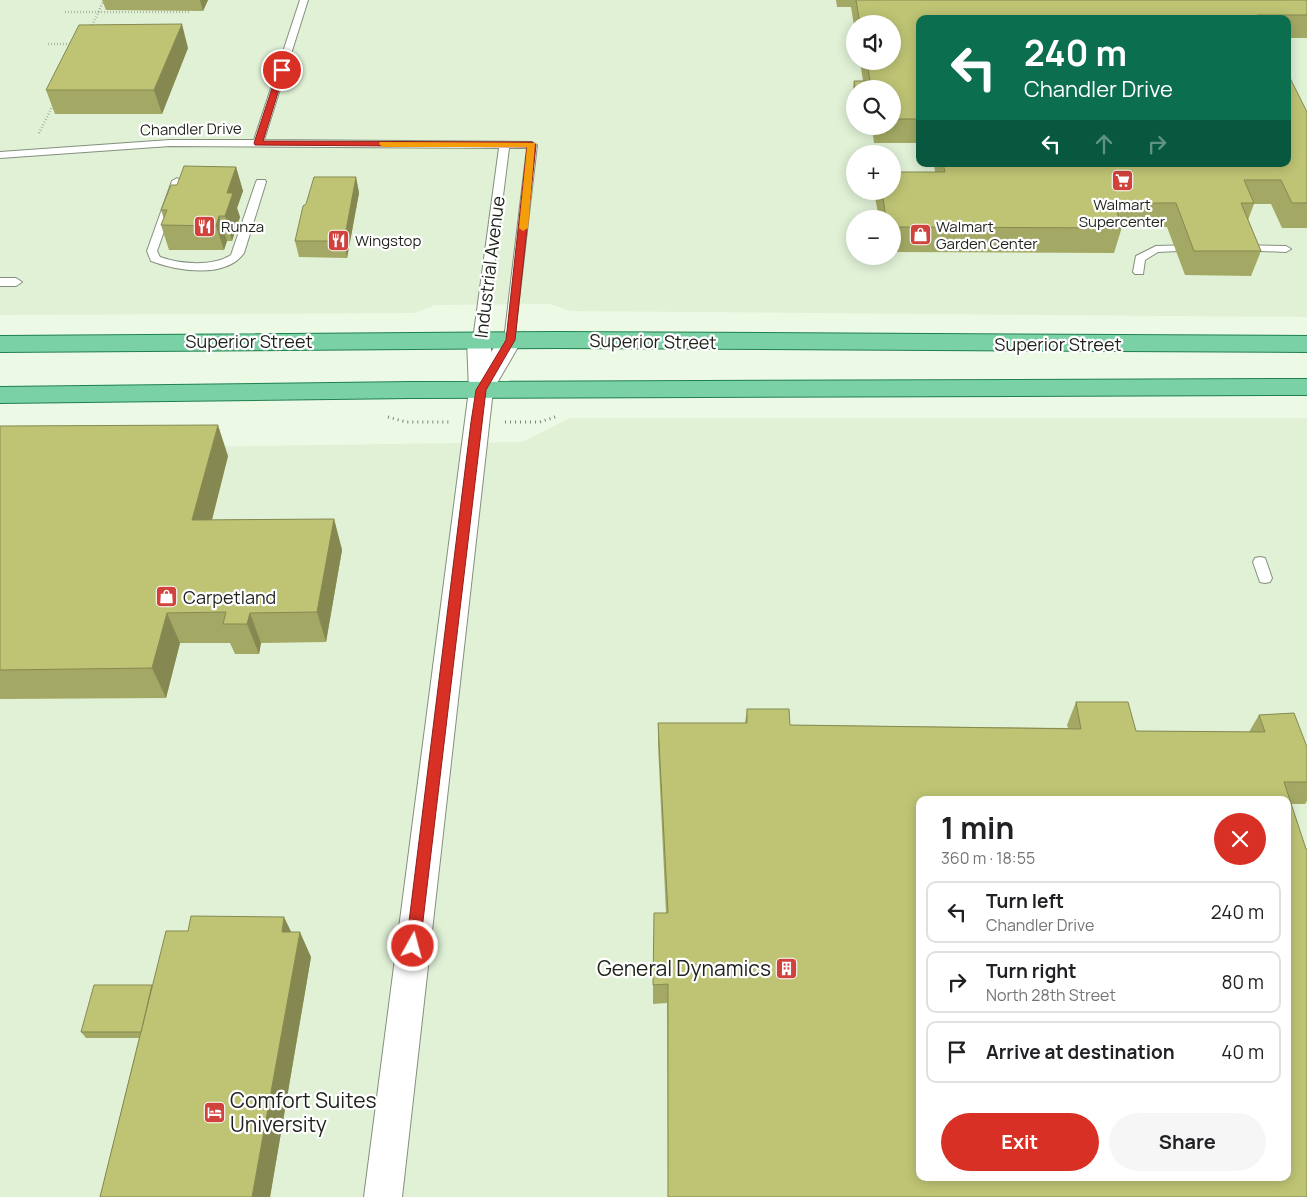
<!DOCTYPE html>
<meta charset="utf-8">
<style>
body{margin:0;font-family:Manrope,sans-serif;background:#f6f6f6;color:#202124;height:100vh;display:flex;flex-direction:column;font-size:19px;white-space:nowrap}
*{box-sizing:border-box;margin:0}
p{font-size:16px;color:#757577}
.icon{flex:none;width:28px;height:28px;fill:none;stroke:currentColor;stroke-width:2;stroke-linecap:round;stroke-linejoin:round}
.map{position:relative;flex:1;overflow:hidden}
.drawer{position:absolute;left:916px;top:796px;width:375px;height:385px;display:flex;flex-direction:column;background:#fff;border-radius:10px;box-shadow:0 2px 12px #0003}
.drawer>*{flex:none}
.banner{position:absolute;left:916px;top:15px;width:375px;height:152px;border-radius:10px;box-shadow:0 2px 12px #0003;background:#0b6e4f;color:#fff;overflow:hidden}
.controls{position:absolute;left:846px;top:15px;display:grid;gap:10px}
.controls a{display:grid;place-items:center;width:55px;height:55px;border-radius:50%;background:#fff;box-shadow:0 2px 12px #0003;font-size:25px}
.pin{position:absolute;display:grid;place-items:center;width:42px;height:42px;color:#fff;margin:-21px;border:2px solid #fff;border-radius:50%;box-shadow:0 1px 5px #0007}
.me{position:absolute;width:55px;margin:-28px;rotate:7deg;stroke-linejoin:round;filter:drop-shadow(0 0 4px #0008)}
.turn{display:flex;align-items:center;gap:18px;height:105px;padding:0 25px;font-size:22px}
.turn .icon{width:65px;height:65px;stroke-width:2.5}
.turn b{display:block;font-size:35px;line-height:42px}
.lanes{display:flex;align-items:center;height:48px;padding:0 25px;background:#0003;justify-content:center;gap:25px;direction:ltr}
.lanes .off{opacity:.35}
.round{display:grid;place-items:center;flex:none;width:52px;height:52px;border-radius:26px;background:#f6f6f6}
.summary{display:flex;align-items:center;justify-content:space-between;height:85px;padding:0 25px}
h1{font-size:30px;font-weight:700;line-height:38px}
.cta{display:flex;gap:10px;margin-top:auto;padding:10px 25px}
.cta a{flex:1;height:58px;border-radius:30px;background:#d93025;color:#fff;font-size:20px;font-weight:700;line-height:58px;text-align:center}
.cta a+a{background:#f6f6f6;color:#202124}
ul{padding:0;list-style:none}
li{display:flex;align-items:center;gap:15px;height:62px;margin:0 10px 8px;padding:0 15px;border:2px solid #e0e0e0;border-radius:10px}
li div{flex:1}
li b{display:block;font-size:19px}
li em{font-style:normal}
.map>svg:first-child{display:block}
</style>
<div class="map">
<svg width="1307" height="1197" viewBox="0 0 1307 1197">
<rect width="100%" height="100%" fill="#ecf9e5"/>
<g fill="#e0f1d6" fill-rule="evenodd">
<path d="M0,0H1307V317L570,311L550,304L435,305L414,313L0,315ZM920,19H1288V164H920ZM855,24H892V61H855ZM855,89H892V126H855ZM855,154H892V191H855ZM855,219H892V256H855Z"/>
<path d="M570,418H1307V1197H0V450L522,442ZM920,800H1288V1178H920Z"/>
</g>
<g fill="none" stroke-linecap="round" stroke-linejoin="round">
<defs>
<g id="lane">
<polygon points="300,0 308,0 264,140 532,142 537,145 514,343 506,343 504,340 527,148 509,148 485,340 479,344 473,340 499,148 170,146 0,158 0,152 170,140 254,140"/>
<path d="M177,178L182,181L157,251L160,257C180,264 212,267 231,255L256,182L257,180H265L266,182L244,253C226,279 177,271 151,261L147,251L172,181Z"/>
<polygon points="1193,245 1197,246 1198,248 1197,250 1158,252 1145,260 1143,274 1135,274 1133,272 1136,256 1156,246"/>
<polygon points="1242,245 1286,246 1291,249 1286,252 1238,250 1237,248 1238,246"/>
<polygon points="0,278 16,278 22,282 16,286 0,286"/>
<polygon points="1260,557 1265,558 1272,578 1270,582 1265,583 1260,582 1253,562 1255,558"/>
</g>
<polygon id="street" points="479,332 487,335 491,340 491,352 502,335 510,332 518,335 522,340 493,390 402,1197 364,1197 469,390 467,340 471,335"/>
<g id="primary">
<polygon points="558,332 1307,336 1307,352 558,348 0,352 0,336"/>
<polygon points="1307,379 1307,395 411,398 0,403 0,387 411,382"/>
</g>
</defs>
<use href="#lane" stroke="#848f7d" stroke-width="2"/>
<use href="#street" stroke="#848f7d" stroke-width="2"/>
<use href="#primary" stroke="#20804e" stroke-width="2"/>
<g stroke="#7c8477" stroke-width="2.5" stroke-dasharray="0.5 2.5" stroke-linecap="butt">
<polyline points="65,12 191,12"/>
<polyline points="91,28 104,0"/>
<polyline points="48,44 72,44"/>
<polyline points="39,133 54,103"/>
</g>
<g stroke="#7c8477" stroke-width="3" stroke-dasharray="1 4" stroke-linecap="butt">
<polyline points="388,417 406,422 449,422"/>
<polyline points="505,422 540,422 558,416"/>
</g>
<use href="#lane" fill="#fff" fill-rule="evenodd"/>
<use href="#street" fill="#fff" fill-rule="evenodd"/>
<use href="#primary" fill="#7ad1a6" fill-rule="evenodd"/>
</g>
<g fill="#a3a964" fill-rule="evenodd">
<polygon points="102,0 208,0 203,11 106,10"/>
<path d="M836,0H1307V38H1288V19H920V143H874L872,127H854L851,105L854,81H863L860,61H892V24H855V32L851,7H837ZM855,89H892V126H855Z"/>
<polygon points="188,48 162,114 55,114 46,90"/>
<polygon points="1307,112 1307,228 1282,228 1271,204 1254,204 1248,220 1261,251 1251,276 1185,275 1167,227 1122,227 1114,253 892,252 892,219 879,219 875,197 876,191 892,191 935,172 934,164 1288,164"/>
<polygon points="236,167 243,191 237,208 240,217 232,241 227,241 224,250 169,250 161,225 164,219 161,210 177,185"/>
<polygon points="356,177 359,193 347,258 299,257 295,241"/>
<polygon points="0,426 228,456 212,520 334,519 342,550 326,642 261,643 259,654 235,654 230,643 180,643 166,698 0,699"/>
<polygon points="1076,702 1136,731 1249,732 1259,715 1307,747 1307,801 1305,804 1291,804 1307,1197 668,1197 667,1003 653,1004 653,985 666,913 658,745 658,723 745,723 747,709 790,725 1068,728 1067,725"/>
<polygon points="291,932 311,957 270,1197 100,1197 139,1038 86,1038 81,1032 152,985"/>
</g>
<g fill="#858951">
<polygon points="200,0 208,0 203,11"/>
<polygon points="182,24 188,48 162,114 154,90"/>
<polygon points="236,167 243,191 237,208 240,217 232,241 225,216 227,193"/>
<polygon points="356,177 359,193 347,258 344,241"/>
<polygon points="219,216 227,241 224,250 216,226"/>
<polygon points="218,425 228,456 204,551 192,520"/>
<polygon points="334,519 342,550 326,642 317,612"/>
<polygon points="167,613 180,643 166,698 152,668"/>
<polygon points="250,613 261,643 259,654 247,624"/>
<polygon points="284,917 296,942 282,932"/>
<polygon points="300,932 311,957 270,1197 252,1197"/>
</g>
<g fill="#bec474" stroke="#858951" fill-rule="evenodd">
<polygon points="856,0 1307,0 1307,15 1257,15 1259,19 920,19 920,119 892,119 892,89 855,89 854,81 870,81 867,61 892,61 892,24 860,24"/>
<polygon points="182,24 154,90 46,90 79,25"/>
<polygon points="1288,74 1307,112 1307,203 1292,203 1281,180 1244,180 1254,203 1241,203 1261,251 1194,251 1176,203 1114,203 1122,228 892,227 892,219 886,219 882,191 892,191 892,172 945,172 943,164 1288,164"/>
<polygon points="184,166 236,167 227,193 233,193 225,216 219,216 216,226 161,225 167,210 161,210 171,185 177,185"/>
<polygon points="314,177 356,177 344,241 295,241 303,206 306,204"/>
<polygon points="218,425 192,520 334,519 317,612 250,613 247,624 223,624 226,612 167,613 152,668 0,670 0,426"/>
<path d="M1076,702H1128L1136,731L1265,732L1259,715L1294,713L1307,747V782H1284L1306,849H1307V1197H668V984L653,985L654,913H668L658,723H747V709H789L790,725L1081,729ZM920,800H1288V1178H920Z"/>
<polygon points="191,916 284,917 282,932 300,932 252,1197 100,1197 166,931 188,931"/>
<polygon points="94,985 152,985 141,1032 81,1032"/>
</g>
<polygon fill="#d93025" stroke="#8d1f18" points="282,67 285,70 263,141 532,142 536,145 515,340 486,390 420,946 418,951 413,953 408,951 406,946 471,422 476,390 506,340 527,147 255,145 254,143 278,70"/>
<polygon fill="#f59e0b" points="380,142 535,143 528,228 523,231 519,228 527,147 383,147 379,144"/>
<defs>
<symbol id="supermarket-square" viewBox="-11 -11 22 22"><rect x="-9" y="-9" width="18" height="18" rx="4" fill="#d1423c" stroke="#fff"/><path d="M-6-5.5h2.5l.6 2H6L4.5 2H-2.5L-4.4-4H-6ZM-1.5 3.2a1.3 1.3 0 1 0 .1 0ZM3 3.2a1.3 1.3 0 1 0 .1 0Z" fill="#fff"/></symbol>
<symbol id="restaurant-square" viewBox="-11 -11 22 22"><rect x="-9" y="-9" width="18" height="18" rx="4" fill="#d1423c" stroke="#fff"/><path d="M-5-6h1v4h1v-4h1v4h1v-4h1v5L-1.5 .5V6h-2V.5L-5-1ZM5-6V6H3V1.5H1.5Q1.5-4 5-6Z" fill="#fff"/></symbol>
<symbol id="shop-square" viewBox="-11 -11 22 22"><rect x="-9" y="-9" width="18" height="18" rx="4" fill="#d1423c" stroke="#fff"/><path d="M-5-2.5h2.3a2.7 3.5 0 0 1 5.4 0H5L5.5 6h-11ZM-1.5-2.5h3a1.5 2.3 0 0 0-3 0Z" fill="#fff"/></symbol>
<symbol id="building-square" viewBox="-11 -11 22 22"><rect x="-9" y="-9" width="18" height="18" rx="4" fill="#d1423c" stroke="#fff"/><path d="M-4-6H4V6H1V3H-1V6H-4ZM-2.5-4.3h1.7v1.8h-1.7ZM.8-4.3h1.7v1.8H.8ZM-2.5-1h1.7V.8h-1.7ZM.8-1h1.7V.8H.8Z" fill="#fff"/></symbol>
<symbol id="hotel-square" viewBox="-11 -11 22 22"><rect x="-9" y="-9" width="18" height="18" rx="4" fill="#d1423c" stroke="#fff"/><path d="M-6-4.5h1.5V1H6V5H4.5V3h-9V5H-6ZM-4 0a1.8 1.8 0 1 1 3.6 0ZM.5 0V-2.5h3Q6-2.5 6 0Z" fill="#fff"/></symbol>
</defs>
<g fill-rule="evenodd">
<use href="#supermarket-square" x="1110" y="168" width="25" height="25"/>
<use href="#restaurant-square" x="192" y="214" width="25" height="25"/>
<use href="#shop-square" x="908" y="222" width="25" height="25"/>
<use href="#restaurant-square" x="326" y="228" width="25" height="25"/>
<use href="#shop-square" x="154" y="584" width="25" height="25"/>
<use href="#building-square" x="774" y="956" width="25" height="25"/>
<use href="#hotel-square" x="202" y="1100" width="25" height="25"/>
</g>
<g text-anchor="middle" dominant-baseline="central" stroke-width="4.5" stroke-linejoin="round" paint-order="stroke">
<g font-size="15" fill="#1e221b" stroke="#fff">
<text transform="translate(191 129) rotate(-1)">Chandler Drive</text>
</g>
<g font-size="15" fill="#1e221b" stroke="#fff" text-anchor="start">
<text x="1122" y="204" text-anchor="middle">Walmart<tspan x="1122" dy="17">Supercenter</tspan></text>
<text x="221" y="226">Runza</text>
<text x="936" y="226">Walmart<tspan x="936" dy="17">Garden Center</tspan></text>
<text x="355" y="240">Wingstop</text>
</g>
<g font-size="18" fill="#1e221b" stroke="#fff">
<text transform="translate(489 267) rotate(-83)">Industrial Avenue</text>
<text x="249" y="341">Superior Street</text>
<text transform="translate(653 341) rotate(1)">Superior Street</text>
<text x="1058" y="344">Superior Street</text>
</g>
<g font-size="18" fill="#1e221b" stroke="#fff" text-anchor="start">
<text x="183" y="597">Carpetland</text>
</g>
<g font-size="21" fill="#1e221b" stroke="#fff" text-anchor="end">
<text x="771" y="968">General Dynamics</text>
<text x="230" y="1100" text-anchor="start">Comfort Suites<tspan x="230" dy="24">University</tspan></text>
</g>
</g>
</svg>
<div class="controls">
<a><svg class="icon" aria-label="sound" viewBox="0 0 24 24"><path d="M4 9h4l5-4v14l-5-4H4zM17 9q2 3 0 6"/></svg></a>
<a><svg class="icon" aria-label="search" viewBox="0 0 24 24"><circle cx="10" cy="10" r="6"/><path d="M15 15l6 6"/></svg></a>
<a>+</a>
<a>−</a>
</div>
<div class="pin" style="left:282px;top:70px;background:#d93025"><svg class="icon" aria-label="arrive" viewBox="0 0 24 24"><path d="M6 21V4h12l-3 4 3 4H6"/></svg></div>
<svg class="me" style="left:413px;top:946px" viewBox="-20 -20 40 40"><circle r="17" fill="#d93025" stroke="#fff" stroke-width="3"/><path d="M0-11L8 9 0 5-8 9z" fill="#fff"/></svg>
<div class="banner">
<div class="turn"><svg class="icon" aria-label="left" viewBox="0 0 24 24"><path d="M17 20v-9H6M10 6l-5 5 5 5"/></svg><div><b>240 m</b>Chandler Drive</div></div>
<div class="lanes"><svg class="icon" aria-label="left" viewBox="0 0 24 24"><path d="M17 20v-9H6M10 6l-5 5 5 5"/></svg><svg class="icon off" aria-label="ahead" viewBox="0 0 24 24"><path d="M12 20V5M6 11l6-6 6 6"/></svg><svg class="icon off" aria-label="right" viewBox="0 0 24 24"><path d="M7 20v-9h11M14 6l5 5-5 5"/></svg></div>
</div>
<section class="drawer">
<div class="summary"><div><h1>1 min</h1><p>360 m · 18:55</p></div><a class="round" style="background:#d93025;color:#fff"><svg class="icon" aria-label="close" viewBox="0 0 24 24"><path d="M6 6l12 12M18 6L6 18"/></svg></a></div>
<ul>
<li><svg class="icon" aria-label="left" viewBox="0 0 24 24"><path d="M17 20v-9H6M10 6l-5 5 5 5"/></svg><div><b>Turn left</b><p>Chandler Drive</p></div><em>240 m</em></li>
<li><svg class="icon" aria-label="right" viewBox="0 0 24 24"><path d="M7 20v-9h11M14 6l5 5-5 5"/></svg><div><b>Turn right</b><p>North 28th Street</p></div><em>80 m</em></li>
<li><svg class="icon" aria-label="arrive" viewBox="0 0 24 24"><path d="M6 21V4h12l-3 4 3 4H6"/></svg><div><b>Arrive at destination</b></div><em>40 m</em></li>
</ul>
<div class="cta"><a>Exit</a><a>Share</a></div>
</section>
</div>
